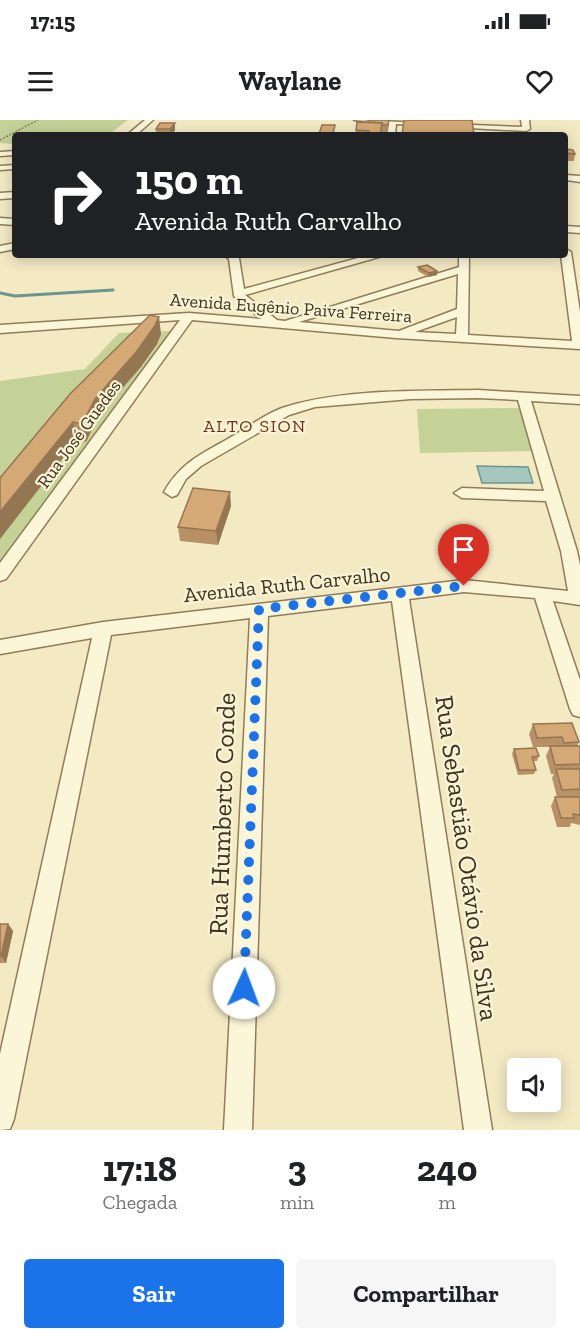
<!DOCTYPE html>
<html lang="pt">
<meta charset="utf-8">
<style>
body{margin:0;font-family:"Zilla Slab",serif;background:#f6f6f6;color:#202124;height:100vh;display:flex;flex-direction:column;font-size:22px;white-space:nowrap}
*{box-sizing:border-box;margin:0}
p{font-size:20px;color:#757577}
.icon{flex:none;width:33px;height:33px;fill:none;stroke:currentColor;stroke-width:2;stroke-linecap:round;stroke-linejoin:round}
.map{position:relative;height:1010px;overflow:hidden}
.side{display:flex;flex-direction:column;background:#fff;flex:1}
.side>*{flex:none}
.guide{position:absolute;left:12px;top:12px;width:556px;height:126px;border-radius:6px;box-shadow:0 3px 15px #0003;background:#202124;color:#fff;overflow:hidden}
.tools{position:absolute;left:507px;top:938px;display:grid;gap:12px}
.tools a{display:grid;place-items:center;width:54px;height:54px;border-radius:6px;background:#fff;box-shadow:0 3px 15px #0003;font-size:30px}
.pin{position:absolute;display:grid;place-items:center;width:51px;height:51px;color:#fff;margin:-62px -26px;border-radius:50% 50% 50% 0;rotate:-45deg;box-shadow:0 0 6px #0007}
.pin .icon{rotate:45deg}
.me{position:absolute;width:66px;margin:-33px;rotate:2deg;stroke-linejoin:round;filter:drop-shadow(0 0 4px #0008)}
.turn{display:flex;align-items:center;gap:21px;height:126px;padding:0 24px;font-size:27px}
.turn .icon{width:78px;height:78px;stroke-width:2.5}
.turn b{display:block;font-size:42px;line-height:51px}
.eta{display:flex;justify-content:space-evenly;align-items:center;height:102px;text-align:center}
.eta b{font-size:36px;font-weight:700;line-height:42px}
.primary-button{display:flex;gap:12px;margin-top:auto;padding:12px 24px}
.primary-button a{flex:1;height:69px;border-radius:6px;background:#1a73e8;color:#fff;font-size:24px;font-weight:700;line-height:69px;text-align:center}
.primary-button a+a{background:#f6f6f6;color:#202124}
.status{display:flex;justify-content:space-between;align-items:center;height:42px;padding:0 30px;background:#fff;direction:ltr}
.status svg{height:16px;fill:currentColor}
header{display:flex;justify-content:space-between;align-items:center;height:78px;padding:0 24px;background:#fff;font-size:27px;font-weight:700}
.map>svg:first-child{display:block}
</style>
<div class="status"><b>17:15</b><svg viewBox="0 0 49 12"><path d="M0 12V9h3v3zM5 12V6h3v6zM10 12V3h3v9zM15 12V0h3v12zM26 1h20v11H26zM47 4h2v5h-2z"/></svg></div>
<header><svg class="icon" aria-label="menu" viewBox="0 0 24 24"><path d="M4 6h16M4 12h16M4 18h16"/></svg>Waylane<svg class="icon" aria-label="heart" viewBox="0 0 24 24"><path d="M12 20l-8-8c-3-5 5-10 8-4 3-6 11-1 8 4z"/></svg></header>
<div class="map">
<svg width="580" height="1010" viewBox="0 0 580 1010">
<rect width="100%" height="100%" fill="#f3eac4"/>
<g fill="#c4d297">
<polygon points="0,0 128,0 108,15 15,15 15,24 0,23"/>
<polygon points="172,211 0,446 0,261 85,249 119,213"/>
<polygon points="521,288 536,331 420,333 417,289"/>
</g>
<polygon fill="#a6c6c0" stroke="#6c9590" stroke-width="1.5" points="477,346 528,347 533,363 482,363"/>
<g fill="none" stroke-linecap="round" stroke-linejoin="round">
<polyline stroke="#6c9590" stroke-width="3" points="0,173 15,176 113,170"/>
<defs>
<g id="minor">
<polygon points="145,0 153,0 136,15 127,15"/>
<polygon points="354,0 522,7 521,0 529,0 530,9 526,11 396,4 395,15 387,15 389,4"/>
<polygon points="15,31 15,35 0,36 0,32"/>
<polygon points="15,45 15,49 0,50 0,46"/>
<polygon points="566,55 580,56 580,62 566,60"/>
<polygon points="15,72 15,78 0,79 0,73"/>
<polygon points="0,98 15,99 15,105 0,104"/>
<polygon points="566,106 580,107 580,113 566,112"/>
<polygon points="15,123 15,129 0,132 0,126"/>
<path d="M566,129L571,132L580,192V229L396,218L192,200L6,459L0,461V443L180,200L0,213V205L189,193L261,199L234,176L229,139L224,135H236L239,138L244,169L369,135H386L245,175L277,200L285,201L459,147V135H469L468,215L572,221L561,135H566ZM458,154L457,189L399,211L299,202ZM457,197L456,214L415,212Z"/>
<path d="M478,270L580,276V284L531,281L577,431L580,445V485L553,481L580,560V597L573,595L570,589L535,478L464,472L409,479L492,1010H464L392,481L268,496L252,1010H224L250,498L111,515L14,999L10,1009L0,1010V934L92,518L0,534V520L103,502L464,460L568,471L561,431L546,381L462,378L454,373L462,368L544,371L518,280L478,278L411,279L315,287L289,295L201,346L186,359L177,375L172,377L164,372C180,344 199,335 226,320C244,310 263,295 282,288C339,269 417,271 478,270Z"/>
</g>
</defs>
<use href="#minor" stroke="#907c58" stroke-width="3"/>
<polyline stroke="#907c58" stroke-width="1.5" stroke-dasharray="2 1.5" stroke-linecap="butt" points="0,20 38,0"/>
<use href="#minor" fill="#fcf6d9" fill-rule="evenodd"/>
</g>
<g fill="#b79165">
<polygon points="368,0 398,0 389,0 388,12 381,12 381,15 355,15 356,10 368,2"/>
<polygon points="156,9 175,10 172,15 156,15"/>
<polygon points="566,29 575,34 574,41 566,41"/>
<polygon points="418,147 437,155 428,157 418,151"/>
<polygon points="161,214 157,224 140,248 98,296 86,322 77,320 0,358"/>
<polygon points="231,386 218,425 180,421 178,407"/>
<polygon points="533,604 579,622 577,626 580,627 580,705 571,703 570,707 557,707 551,686 555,677 557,677 552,658 554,654 551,654 546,636 550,627 533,627 529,614"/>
<polygon points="514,629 539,636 537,641 533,641 536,650 534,654 518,655 512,634"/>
<polygon points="0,804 8,804 13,811 6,843 0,843"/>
</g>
<g fill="#957653">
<polygon points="175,3 175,10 171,15 170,9"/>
<polygon points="437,151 437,155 428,157 429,153"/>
<polygon points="159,197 161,214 157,224 140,248 98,296 86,322 82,304 95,279"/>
<polygon points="73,302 77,320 0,419 0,392"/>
<polygon points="230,372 231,386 218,425 216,411"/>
<polygon points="8,804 13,811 6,843 1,836"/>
</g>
<g fill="#d5a976" stroke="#957653" stroke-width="1.5">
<polygon points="368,0 389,0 388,5 381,5 382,3 368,2"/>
<polygon points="404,0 472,0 474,15 402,15"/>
<polygon points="357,2 382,3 380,15 369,15 369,11 356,10"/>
<polygon points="160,3 175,3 170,9 156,9"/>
<polygon points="322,5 335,5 333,14 319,14"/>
<polygon points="566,29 573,30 575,34 566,33"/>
<polygon points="427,145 437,151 429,153 418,147"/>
<polygon points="150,195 159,197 154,207 137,231 95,279 82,304 73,302 0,392 0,358 70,274"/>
<polygon points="193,368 230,372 216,411 178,407"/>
<polygon points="572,603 579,622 564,623 562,617 537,618 533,604"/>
<polygon points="550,626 580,626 580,644 555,645"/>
<polygon points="536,628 539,636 532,637 536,650 519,650 514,629"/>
<polygon points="556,649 580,649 580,669 562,670"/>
<polygon points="555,677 580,677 580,695 573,694 574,698 561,698"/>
<polygon points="0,804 8,804 1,836 0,836"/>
</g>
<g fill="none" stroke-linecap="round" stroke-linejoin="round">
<polyline stroke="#1a73e8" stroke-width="10" stroke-dasharray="0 18" points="244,868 259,489 464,466"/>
</g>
<g text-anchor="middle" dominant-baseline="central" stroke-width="4.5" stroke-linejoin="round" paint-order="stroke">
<g font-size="18" fill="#3e311e" stroke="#f9f3d5">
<text transform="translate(291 188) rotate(4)">Avenida Eugênio Paiva Ferreira</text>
<text transform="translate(79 314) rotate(-54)">Rua José Guedes</text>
</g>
<g font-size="18" letter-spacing="1.5" fill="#703518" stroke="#f9f3d5">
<text x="255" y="306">ALTO SION</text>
</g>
<g font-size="21" fill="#3e311e" stroke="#f9f3d5">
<text transform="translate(287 464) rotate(-6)">Avenida Ruth Carvalho</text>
</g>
<g font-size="26" fill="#3e311e" stroke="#f9f3d5">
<text transform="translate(222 694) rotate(-88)">Rua Humberto Conde</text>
<text transform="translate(467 738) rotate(82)">Rua Sebastião Otávio da Silva</text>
</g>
</g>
</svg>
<div class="tools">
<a><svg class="icon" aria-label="sound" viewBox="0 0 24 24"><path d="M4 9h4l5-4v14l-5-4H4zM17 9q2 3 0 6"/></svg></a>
</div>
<div class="pin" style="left:464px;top:466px;background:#d93025"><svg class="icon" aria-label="arrive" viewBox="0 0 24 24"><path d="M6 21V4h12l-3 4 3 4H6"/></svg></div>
<svg class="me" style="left:244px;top:868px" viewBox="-20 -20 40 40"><circle r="19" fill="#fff"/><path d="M0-13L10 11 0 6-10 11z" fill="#1a73e8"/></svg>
<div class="guide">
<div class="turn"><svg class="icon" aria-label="right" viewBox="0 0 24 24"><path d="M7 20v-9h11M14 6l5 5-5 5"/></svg><div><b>150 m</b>Avenida Ruth Carvalho</div></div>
</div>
</div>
<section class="side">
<div class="eta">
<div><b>17:18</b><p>Chegada</p></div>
<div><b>3</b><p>min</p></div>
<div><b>240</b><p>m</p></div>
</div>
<div class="primary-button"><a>Sair</a><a>Compartilhar</a></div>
</section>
